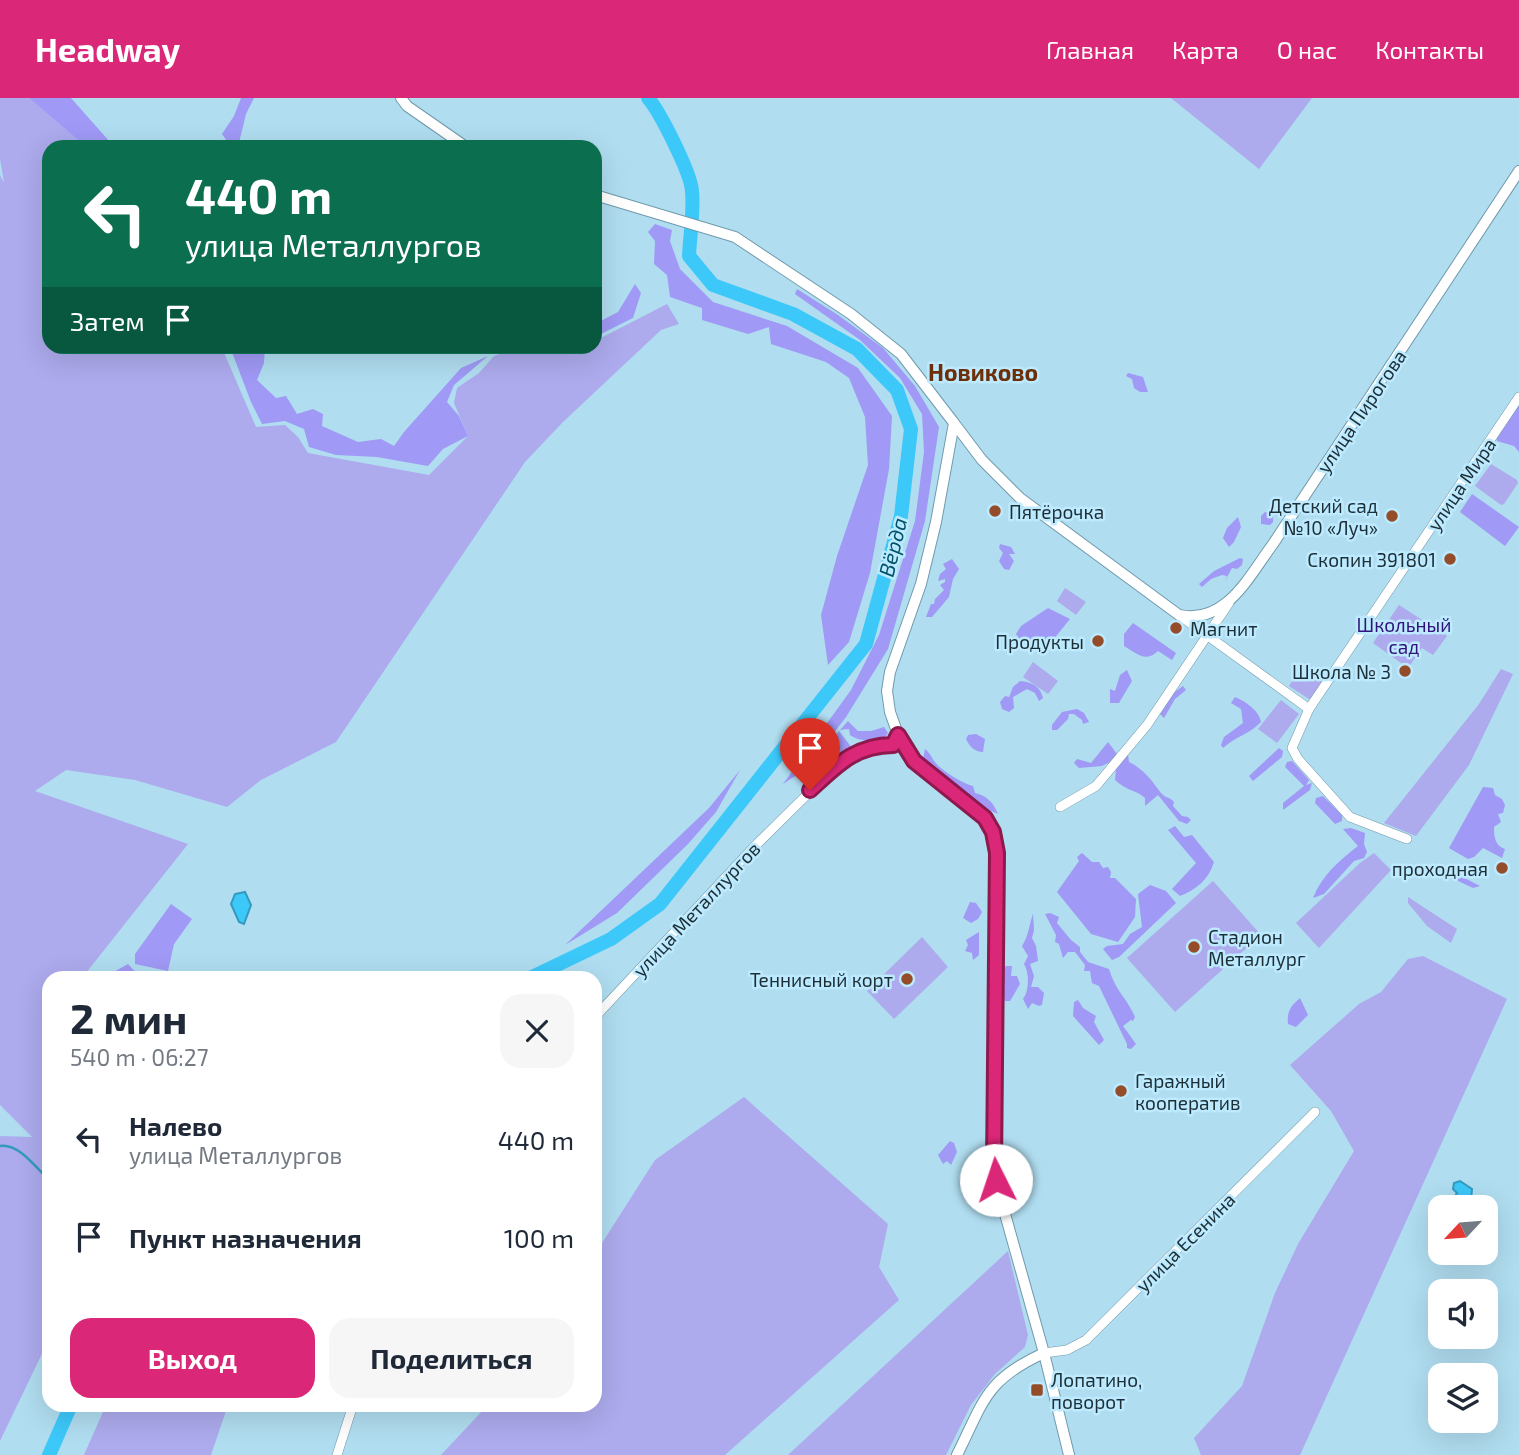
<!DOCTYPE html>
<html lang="ru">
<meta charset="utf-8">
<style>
body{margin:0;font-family:"Exo 2",sans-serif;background:#f6f6f7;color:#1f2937;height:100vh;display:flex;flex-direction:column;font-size:26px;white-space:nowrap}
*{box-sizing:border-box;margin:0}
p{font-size:23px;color:#747a83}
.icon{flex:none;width:38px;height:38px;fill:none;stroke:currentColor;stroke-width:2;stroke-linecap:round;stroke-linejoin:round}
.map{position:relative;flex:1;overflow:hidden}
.side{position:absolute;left:42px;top:873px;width:560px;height:441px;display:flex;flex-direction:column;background:#fff;border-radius:21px;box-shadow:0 7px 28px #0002}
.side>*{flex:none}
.banner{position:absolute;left:42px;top:42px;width:560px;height:214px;border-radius:21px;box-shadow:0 7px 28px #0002;background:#0b6e4f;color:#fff;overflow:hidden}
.needle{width:46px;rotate:244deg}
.fabs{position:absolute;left:1428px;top:1097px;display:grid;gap:14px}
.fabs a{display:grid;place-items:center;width:70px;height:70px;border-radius:14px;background:#fff;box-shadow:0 7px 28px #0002;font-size:35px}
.pin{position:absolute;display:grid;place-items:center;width:60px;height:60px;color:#fff;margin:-72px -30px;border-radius:50% 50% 50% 0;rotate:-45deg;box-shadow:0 0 7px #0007}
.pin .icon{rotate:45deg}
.me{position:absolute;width:77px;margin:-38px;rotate:356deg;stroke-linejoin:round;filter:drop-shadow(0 0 5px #0008)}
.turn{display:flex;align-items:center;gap:24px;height:147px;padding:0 28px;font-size:32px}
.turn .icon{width:91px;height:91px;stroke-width:2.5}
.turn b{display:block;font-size:49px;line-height:60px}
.then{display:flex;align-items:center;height:66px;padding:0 28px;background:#0003;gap:14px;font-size:26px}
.round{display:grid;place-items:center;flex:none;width:74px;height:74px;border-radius:21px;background:#f6f6f7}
.summary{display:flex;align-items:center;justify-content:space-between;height:119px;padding:0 28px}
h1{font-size:42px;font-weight:700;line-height:52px}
.action{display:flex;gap:14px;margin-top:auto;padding:14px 28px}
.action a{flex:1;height:80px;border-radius:21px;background:#db2777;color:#fff;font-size:28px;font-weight:700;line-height:80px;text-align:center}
.action a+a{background:#f6f6f7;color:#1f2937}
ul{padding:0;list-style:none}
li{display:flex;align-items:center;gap:21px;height:98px;padding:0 28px}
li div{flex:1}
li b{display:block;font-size:26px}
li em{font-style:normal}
header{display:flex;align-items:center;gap:42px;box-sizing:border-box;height:98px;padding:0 35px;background:#db2777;color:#fff}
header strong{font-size:33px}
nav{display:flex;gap:38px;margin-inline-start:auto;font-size:24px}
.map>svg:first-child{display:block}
</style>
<header>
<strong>Headway</strong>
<nav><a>Главная</a><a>Карта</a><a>О нас</a><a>Контакты</a></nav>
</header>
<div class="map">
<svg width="1519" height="1357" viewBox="0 0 1519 1357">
<rect width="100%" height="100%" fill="#b0ddf0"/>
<g fill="#adaaed">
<polygon points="0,0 29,0 86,49 49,49 49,248 224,249 225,257 256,329 285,327 298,339 308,355 429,377 468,338 454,305 457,290 479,275 494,258 520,249 595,248 595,243 667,206 679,226 661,232 563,324 525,364 336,644 261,682 227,709 135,682 66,672 35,693 188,746 82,880 49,880 49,922 46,926 49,929 49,1241 0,1343 0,1038 32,1039 0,1007 0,77 4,85 0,61"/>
<polygon points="1171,0 1312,0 1259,71"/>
<polygon points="1491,366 1517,382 1518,385 1504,406 1501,407 1475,388"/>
<polygon points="1065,490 1086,504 1076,517 1057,503"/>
<polygon points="1399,507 1447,538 1433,557 1422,550 1408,570 1373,545"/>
<polygon points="1033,564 1058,583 1048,596 1023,579"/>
<polygon points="1305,564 1327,579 1312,601 1309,601 1289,588"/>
<polygon points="1501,571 1513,576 1469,667 1416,738 1384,725 1479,606"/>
<polygon points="1281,602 1299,616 1277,645 1258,631"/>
<polygon points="1374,755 1391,772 1319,850 1296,825 1360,765"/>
<polygon points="1213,783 1261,837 1175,914 1127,860"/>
<polygon points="1408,799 1457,831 1451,845 1427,828 1408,805"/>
<polygon points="922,839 948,869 894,921 867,893"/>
<polygon points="1423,858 1507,901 1300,1357 1201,1357 1194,1340 1242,1288 1275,1195 1298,1146 1354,1053 1331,1013 1290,967 1359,906 1381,894 1408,861"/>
<polygon points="744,999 888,1126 879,1169 899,1202 725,1357 441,1357 485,1310 484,1307 595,1307 595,1156 655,1062"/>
<polygon points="1008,1153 1028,1237 1025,1249 995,1276 971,1307 946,1357 788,1357"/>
<polygon points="106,1307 228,1307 211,1357 84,1357"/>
</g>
<g fill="#a099f6">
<polygon points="29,0 71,0 110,44 107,49 86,49"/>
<polygon points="241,0 254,0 246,16 238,49 231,49 222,36 234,18"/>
<polygon points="655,126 672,132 670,143 680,171 713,204 787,228 858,270 892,318 889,371 870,475 849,544 828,567 821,517 837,458 868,367 865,319 849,280 826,264 771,246 769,229 748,236 702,222 702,210 670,199 667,177 654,166 655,143 648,134"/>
<polygon points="635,186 641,195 633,220 595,239 595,226 618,214"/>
<polygon points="797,191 838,217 883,250 915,288 939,329 925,423 888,551 846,619 806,671 783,686 851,592 879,537 915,423 924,354 922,316 900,280 860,242 795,196"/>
<polygon points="230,249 265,249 264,265 257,282 276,300 286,298 297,316 313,311 323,316 322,328 358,344 381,341 394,348 404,334 461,270 488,258 454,287 447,304 459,318 468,338 443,351 428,368 377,359 336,357 309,349 304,331 285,323 262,326 251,304"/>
<polygon points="1128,275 1143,279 1148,294 1140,294 1134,290 1132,281 1126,278"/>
<polygon points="1519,305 1519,354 1514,348 1497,343 1497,340"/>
<polygon points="1472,396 1519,429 1505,448 1460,414"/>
<polygon points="1281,407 1283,407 1277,418 1273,417 1273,424 1270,427 1261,426 1261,418 1265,414 1270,415"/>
<polygon points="1238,419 1241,429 1234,444 1229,449 1223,440 1227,430"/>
<polygon points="1000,446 1011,449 1015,456 1009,456 1014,463 1009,472 1004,471 999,463 1003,455 999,450"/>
<polygon points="1240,460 1243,461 1242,467 1237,471 1232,470 1225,483 1227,478 1222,477 1211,481 1202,489 1199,486 1214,473"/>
<polygon points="952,461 959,471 953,481 949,499 932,519 926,519 931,506 934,506 935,501 944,492 940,487 945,484 945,481 938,483 940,476 946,471 943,466"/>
<polygon points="1048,510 1070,521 1048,548 1035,551 1022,544 1016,536 1021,528"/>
<path d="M1133,525L1176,555L1172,562L1158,553C1145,565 1138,556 1124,548V536Z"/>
<polygon points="1127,572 1132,583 1119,605 1110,605 1110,591 1115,593 1120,577"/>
<path d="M1020,583C1032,584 1040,588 1043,600L1039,603L1035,595L1027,591L1013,599L1014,610L1009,614L1002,611L1000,604L1005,598L1009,599L1013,589Z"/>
<polygon points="1183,588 1186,592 1175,601 1164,620 1159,615 1172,596"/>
<path d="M1235,599C1246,604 1259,612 1261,624C1251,635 1235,639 1223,650L1221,647L1224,639L1243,625L1241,611L1231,605Z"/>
<polygon points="1077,611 1084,615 1089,624 1083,626 1082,622 1074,616 1069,616 1068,621 1057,632 1052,632 1052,627 1062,614"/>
<path d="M848,623L858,633H871L884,629L888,635L884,641C869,639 866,647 850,637L849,631L840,632Z"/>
<polygon points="839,633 852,650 826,670 816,662"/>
<path d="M976,636L985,641L983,654C975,654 969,648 966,641L968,637Z"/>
<path d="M1108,644L1117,656L1128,657L1129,664C1145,672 1151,682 1161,695C1166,701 1169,698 1174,704L1173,708L1182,718L1188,719L1191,722L1187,726L1179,723L1158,697L1145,708V700C1137,692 1126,693 1115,682L1116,672L1112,663L1102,668L1079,670L1074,665L1077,661L1091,665Z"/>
<polygon points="1279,650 1283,653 1282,659 1253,683 1249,678"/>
<path d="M925,651C931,656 931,659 935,664C940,672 964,686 973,688L975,695C987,698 993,704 998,716L987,711L934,674L923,661Z"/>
<polygon points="1292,663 1309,682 1306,687 1312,685 1310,692 1283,712 1283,705 1304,688 1285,669 1287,664"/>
<polygon points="740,672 716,714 688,746 617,815 565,847 709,710"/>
<path d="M1483,689L1493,690L1495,697L1502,701L1505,707L1503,715L1498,716L1501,724L1494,729C1494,739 1495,748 1505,751L1502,760L1483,750L1474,759L1468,761L1449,750Z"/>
<polygon points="1323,698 1342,717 1342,723 1335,726 1315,705 1316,700"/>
<path d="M1175,728L1184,739L1192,737L1214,764C1209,781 1196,792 1180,798L1172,791L1196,765L1168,732Z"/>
<path d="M1351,730L1365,735L1364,746L1367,754L1364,760L1354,763L1324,796L1313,800C1322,777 1339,763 1358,748L1343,731Z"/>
<polygon points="1082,755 1092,764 1099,764 1103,770 1108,769 1111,774 1110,780 1115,780 1136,801 1135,819 1118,844 1091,836 1057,794 1079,763 1077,759"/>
<polygon points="1441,768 1480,788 1473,790 1439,774 1435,770"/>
<polygon points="1150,787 1166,793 1176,805 1119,859 1112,862 1103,851 1107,848 1123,846 1130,836 1142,829 1138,796"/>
<polygon points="970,804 976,805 982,814 978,821 971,825 963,820"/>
<polygon points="171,806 192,821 174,846 168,873 135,866 135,856"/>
<path d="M1050,815L1059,819L1057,825L1071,842L1080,849V854L1088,864L1109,871C1116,894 1127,900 1135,919L1133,923L1131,922L1123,928L1136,946L1131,951L1127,950V946L1099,888L1092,885L1090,873H1084L1085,867L1075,854H1068L1063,860L1059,846L1055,844L1056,837L1045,816Z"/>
<path d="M1033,816L1034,832L1032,840L1036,848L1038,863L1030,866L1034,878L1031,889H1038L1044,895L1042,907L1039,908L1032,905L1028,911L1023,901C1030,892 1029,874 1024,866L1028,858L1022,848C1029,837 1029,827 1033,816Z"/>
<polygon points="979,834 979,857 973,862 972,855 965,853 968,847 966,842"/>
<polygon points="128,866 141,880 103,880"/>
<polygon points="1006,868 1012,868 1011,878 1017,878 1020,886 1010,903 1005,903 1002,893 1005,887 1000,881 1005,876 1003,872"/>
<path d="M1300,900L1308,917L1296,929L1288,926C1287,913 1290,909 1300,900Z"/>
<polygon points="1078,902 1083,910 1096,918 1094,924 1104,942 1099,947 1073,918 1074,904"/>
<polygon points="950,1043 954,1045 957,1054 951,1067 947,1063 943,1066 938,1057"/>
<polygon points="975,1065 985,1081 982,1083 987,1091 988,1102 967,1070"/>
</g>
<g fill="#3cc8f9" stroke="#339abe" stroke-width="2">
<polygon points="245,794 251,807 244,826 239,824 231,806 235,796"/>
<polygon points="1460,1083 1472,1091 1471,1102 1462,1108 1454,1107 1451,1104 1457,1095 1453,1091 1454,1085"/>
</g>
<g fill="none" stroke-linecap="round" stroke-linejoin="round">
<path stroke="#339abe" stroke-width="2.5" d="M0,1048C19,1045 36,1070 49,1082"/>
<g stroke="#3cc8f9" stroke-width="14">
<path d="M530,880L611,841L660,806L866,546L901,418L911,331L897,292L857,251L793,216L713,187L689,158C690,137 694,114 692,93C691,75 660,14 648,0"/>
<polyline points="49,1357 71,1307"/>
</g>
<defs>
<g id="minor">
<polyline points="1179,517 1309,611 1292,650 1298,661 1350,719 1407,741"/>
<polyline points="1309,611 1519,299"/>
<polyline points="1060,709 1096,688 1147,627 1229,505"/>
<polyline points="595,919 753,750 835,669 863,651 877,647 893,647 898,637"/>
<polyline points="1044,1255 1067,1252 1086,1242 1315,1014"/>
<polyline points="337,1357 353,1307"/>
</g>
<g id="tertiary">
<polyline points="401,0 407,8 466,49"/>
<polyline points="595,97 735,139 851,216 901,256 954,325 936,424 921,486 890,574 887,593 890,614 900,642 913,663 985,720 993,734 997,755 994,1069 998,1091 1044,1255 1069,1357"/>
<path d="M954,325L982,362L1020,400L1179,517C1226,527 1249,478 1273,446L1519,73"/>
<path d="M957,1357C984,1303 985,1282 1044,1255"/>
</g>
</defs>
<use href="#minor" stroke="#709aac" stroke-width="10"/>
<use href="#tertiary" stroke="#709aac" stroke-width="12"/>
<use href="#minor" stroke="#fff" stroke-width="9"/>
<use href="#tertiary" stroke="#fff" stroke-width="10"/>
</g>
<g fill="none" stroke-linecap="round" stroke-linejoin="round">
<defs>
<path id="route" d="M810,692C836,668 855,647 893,647L898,637L914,663L985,720L993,734L997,755L994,1069L996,1082"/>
</defs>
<use href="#route" stroke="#8e194d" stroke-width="18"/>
<use href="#route" stroke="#db2777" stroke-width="12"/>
</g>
<g fill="#944d28" stroke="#bdeafe" stroke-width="2.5">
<circle cx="995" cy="413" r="7"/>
<circle cx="1392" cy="418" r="7"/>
<circle cx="1450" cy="461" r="7"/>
<circle cx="1176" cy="530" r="7"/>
<circle cx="1098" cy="543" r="7"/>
<circle cx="1405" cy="573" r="7"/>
<circle cx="1502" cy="770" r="7"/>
<circle cx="1194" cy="849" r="7"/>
<circle cx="907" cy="881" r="7"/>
<circle cx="1121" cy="993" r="7"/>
<rect x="1030" y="1285" width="14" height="14" rx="3.5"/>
</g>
<g text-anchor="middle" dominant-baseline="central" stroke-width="5" stroke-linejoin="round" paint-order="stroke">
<g font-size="19" fill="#1d2f36" stroke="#bdeafe">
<text transform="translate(1361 313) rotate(-56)">улица Пирогова</text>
<text transform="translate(1461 386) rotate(-56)">улица Мира</text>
<text transform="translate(696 811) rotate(-47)">улица Металлургов</text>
<text transform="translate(1185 1144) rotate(-45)">улица Есенина</text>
</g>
<g font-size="19" fill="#1d2f36" stroke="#bdeafe" text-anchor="end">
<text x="1378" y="407">Детский сад<tspan x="1378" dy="22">№10 «Луч»</tspan></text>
<text x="1009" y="413" text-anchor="start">Пятёрочка</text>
<text x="1436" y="461">Скопин 391801</text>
<text x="1190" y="530" text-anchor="start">Магнит</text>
<text x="1084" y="543">Продукты</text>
<text x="1391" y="573">Школа № 3</text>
<text x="1488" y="770">проходная</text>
<text x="1208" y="838" text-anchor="start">Стадион<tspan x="1208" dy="22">Металлург</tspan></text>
<text x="893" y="881">Теннисный корт</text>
<text x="1135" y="982" text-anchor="start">Гаражный<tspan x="1135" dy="22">кооператив</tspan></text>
<text x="1051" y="1281" text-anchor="start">Лопатино,<tspan x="1051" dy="22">поворот</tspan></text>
</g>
<g font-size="19" fill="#31137b" stroke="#bdeafe">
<text x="1404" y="526">Школьный<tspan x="1404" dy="22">сад</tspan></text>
</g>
<g font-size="21" font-style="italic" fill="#00526a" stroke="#bdeafe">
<text transform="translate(892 449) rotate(-76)">Вёрда</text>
</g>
<g font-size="23" font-weight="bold" fill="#6d2f09" stroke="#bdeafe">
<text x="983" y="274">Новиково</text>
</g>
</g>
</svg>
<div class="fabs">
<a><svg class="needle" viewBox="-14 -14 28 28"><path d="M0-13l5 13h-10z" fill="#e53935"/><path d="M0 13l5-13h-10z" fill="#747a83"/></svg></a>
<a><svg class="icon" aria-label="sound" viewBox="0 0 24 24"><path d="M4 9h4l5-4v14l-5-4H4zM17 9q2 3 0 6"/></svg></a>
<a><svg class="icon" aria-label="layers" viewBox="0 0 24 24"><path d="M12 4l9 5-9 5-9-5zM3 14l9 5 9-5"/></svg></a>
</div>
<div class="pin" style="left:810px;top:692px;background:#d93025"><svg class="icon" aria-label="arrive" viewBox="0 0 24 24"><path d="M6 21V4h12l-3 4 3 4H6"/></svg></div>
<svg class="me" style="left:996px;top:1082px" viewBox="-20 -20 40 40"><circle r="19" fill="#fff"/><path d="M0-13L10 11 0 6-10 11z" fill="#db2777"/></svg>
<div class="banner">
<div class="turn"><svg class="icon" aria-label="left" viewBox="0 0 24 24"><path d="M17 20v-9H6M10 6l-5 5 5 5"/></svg><div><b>440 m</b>улица Металлургов</div></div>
<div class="then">Затем<svg class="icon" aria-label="arrive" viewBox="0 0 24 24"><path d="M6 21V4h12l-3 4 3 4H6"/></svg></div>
</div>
<section class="side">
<div class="summary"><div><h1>2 мин</h1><p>540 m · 06:27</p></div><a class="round"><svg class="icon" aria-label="close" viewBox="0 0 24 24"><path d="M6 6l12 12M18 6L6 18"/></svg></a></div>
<ul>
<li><svg class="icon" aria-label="left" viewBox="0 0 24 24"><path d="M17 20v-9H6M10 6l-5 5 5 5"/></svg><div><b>Налево</b><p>улица Металлургов</p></div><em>440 m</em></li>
<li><svg class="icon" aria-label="arrive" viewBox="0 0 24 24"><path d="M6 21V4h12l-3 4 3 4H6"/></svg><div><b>Пункт назначения</b></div><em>100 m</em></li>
</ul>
<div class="action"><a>Выход</a><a>Поделиться</a></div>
</section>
</div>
